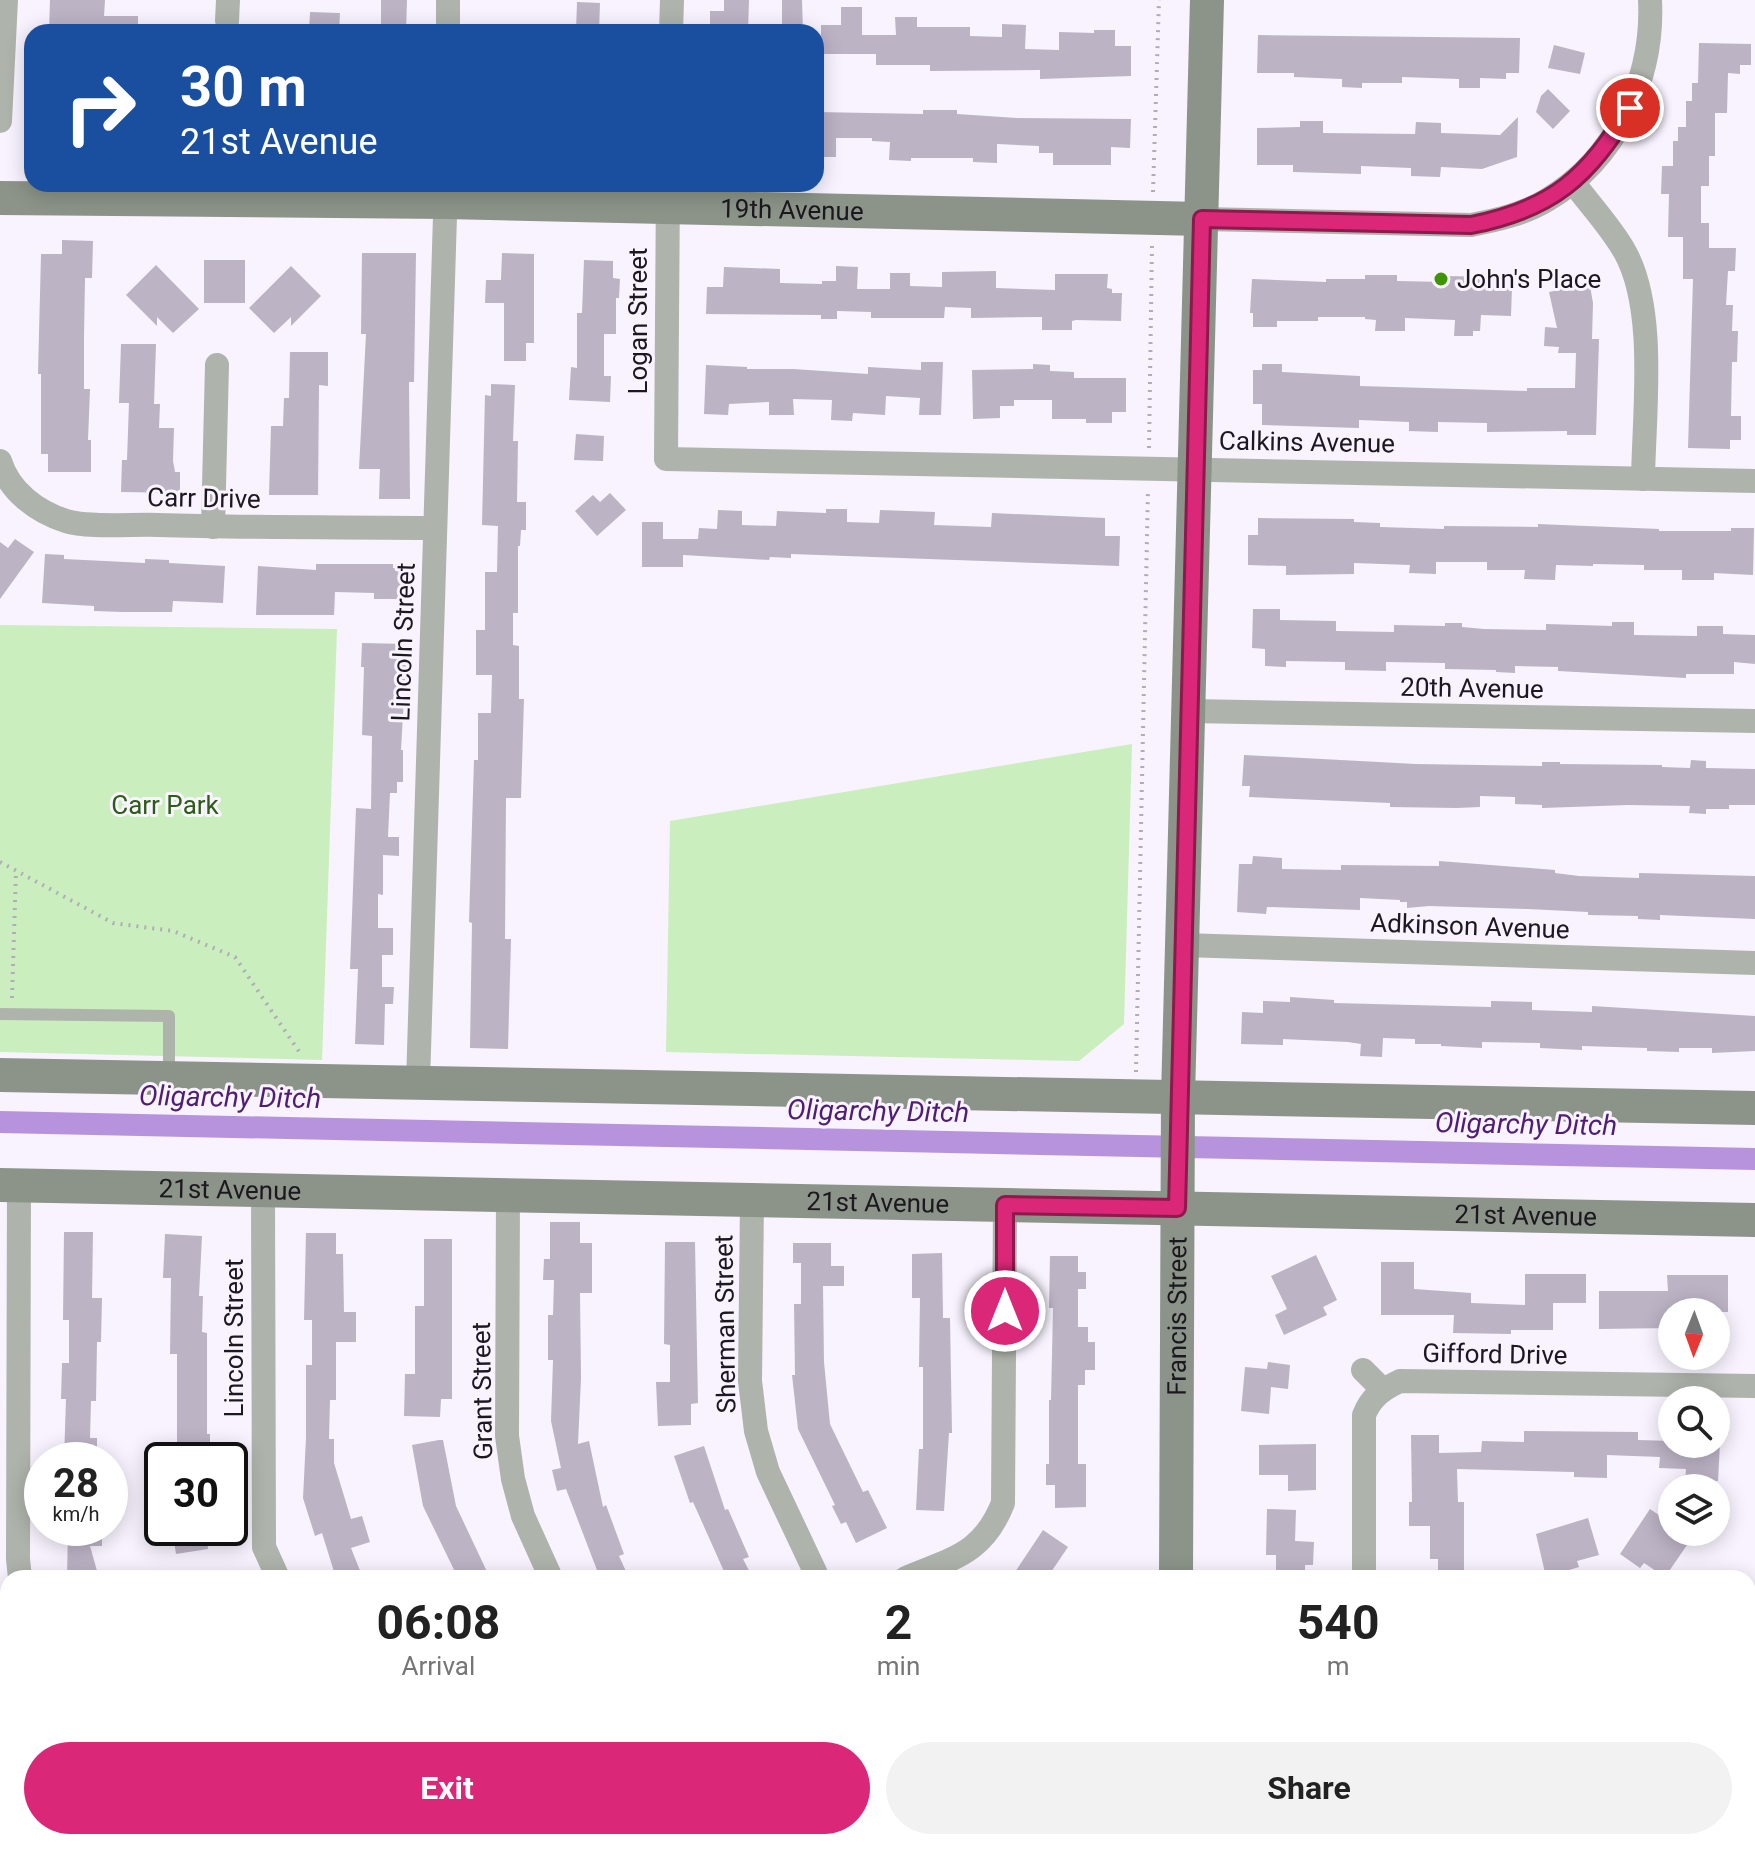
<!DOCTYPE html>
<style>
body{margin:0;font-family:Roboto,sans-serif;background:#f2f2f2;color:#222;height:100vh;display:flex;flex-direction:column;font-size:30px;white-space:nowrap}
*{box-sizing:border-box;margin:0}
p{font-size:26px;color:#767676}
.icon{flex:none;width:44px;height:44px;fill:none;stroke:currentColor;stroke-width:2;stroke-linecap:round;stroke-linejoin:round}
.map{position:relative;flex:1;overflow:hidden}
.details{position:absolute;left:0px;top:1570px;width:1756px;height:280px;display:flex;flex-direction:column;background:#fff;border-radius:24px 24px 0 0;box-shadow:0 4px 20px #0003}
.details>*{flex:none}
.hud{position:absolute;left:24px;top:24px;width:800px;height:168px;border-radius:24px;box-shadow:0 4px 20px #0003;background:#1a4fa0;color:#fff;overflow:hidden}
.needle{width:52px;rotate:181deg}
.controls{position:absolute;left:1658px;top:1298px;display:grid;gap:16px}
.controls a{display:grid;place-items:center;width:72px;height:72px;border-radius:50%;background:#fff;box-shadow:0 4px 20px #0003;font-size:40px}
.speed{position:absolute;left:24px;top:1442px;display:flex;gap:16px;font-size:40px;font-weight:700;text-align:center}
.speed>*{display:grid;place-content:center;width:104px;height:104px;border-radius:50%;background:#fff;box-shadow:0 4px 20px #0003;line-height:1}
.speed small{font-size:20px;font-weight:400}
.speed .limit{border:4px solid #111;border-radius:12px;background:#fff;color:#111}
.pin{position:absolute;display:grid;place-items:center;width:68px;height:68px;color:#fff;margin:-34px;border:4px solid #fff;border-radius:50%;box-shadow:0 2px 8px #0007}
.me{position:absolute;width:88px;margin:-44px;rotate:0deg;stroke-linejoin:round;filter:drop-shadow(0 0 6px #0008)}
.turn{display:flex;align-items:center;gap:28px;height:168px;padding:0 24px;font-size:36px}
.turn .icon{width:104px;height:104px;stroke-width:2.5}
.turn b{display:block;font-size:56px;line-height:68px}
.eta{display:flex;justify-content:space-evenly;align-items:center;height:136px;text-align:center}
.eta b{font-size:48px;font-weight:700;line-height:56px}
.action{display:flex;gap:16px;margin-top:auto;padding:16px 24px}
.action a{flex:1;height:92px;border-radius:48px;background:#db2777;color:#fff;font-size:32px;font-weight:700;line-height:92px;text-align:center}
.action a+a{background:#f2f2f2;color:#222}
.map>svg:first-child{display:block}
</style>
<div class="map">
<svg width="1755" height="1850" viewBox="0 0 1755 1850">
<rect width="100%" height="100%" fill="#f8f3fe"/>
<g fill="#caeebd">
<polygon points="0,625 337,629 322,1060 0,1052"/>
<polygon points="1132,744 1124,1024 1079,1061 666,1052 670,821"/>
</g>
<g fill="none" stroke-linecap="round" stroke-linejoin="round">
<polyline stroke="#b893dd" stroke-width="22" points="0,1122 1755,1159"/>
</g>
<g fill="#bcb3c5">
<polygon points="50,0 105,0 104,16 138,16 138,32 49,32"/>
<polygon points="381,0 407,0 406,32 381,32"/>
<polygon points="724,0 749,0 748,32 710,32 710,11 724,11"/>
<polygon points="782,0 802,0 803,32 782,32"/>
<polygon points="577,2 600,3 599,32 576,32"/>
<polygon points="841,7 862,7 862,35 896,35 895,17 917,17 917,27 970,27 970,36 1002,37 1002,24 1026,25 1025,49 1059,50 1059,32 1094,33 1094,30 1115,30 1115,46 1131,46 1131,76 1040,79 1040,70 930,71 930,65 876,65 876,54 821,54 821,25 841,25"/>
<polygon points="310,12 340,13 339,32 309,32"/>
<polygon points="1258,35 1520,38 1519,73 1506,73 1506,79 1480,78 1480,88 1459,88 1459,79 1402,77 1402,83 1362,83 1362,88 1342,87 1342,79 1294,77 1294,73 1257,73"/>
<polygon points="1699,43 1751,44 1751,65 1740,65 1740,74 1728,73 1727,113 1715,113 1715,156 1709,156 1709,186 1701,186 1701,223 1709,223 1709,248 1736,248 1735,271 1728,271 1726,305 1733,305 1732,331 1738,331 1737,362 1732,362 1731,416 1741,416 1741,440 1730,440 1730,449 1688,448 1693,279 1683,279 1683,237 1668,237 1669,194 1661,194 1662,166 1673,166 1673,141 1678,141 1678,127 1686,127 1686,101 1692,101 1692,83 1698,83"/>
<polygon points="1554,45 1585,53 1580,74 1548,68"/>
<polygon points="1548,89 1570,111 1553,129 1536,112 1541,96"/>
<polygon points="923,110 957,110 957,114 1017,118 1131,119 1130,148 1111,147 1111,165 1053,165 1053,153 1039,153 1039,146 997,144 997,163 973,162 973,158 911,158 911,161 889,160 890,142 872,141 872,138 836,138 836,157 816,157 816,112 923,114"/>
<polygon points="1518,117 1517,157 1482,169 1441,167 1440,177 1411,176 1411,168 1361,166 1361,174 1293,172 1293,165 1257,165 1257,128 1300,127 1300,121 1323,121 1323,133 1415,134 1416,122 1441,123 1441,133 1500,135"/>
<polygon points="62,240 93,241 92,278 85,278 84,338 84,389 90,389 88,440 91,440 91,472 48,472 48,454 41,454 41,374 38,374 41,254 62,254"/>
<polygon points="362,253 416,253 414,382 409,382 410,499 379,499 380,469 359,469 366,334 361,334"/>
<polygon points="502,253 534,254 534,343 526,343 526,361 504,361 504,303 485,303 486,280 501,280"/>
<rect x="204" y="260" width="41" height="43"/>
<polygon points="584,260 613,261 613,278 620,279 619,298 616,298 616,334 604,334 604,376 611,376 610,402 569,400 571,367 577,368 577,313 582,313"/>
<polygon points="156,265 199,309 173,333 157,317 157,326 126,295"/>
<polygon points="291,266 321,296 291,326 291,317 274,333 249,308"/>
<polygon points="836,266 858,267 857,289 890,289 890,273 910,273 910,286 942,287 942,272 996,271 996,288 1055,290 1055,274 1108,274 1107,288 1112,289 1112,293 1122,293 1121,321 1076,320 1072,321 1072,330 1042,330 1042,317 971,318 971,308 945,307 944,318 871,318 871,312 837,311 837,319 821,319 821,315 706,314 707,287 723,287 724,267 780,269 780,283 822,284 822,281 836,281"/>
<polygon points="1365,275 1397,275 1397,281 1445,282 1445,276 1500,277 1499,286 1512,287 1511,316 1481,315 1480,331 1473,331 1473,336 1454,336 1455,320 1405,318 1405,331 1375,331 1376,320 1365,319 1365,317 1318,317 1318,321 1277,321 1277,327 1253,327 1253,313 1250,313 1252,279 1326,282 1326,279 1365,279"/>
<polygon points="1579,275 1581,288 1590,286 1593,303 1592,339 1599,339 1596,435 1567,435 1567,431 1487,432 1487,423 1438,422 1438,432 1409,431 1409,422 1359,420 1359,428 1262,425 1262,404 1253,404 1253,370 1262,370 1262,364 1282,364 1282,372 1360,376 1360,386 1527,391 1527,388 1575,388 1576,353 1558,353 1559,347 1544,346 1545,327 1557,328 1549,292 1554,291 1552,281"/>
<polygon points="121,344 156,344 154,404 160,404 159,428 174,428 173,461 175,472 180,472 180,493 121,492 122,460 127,460 129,403 119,403"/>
<polygon points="290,352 328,352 328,386 319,385 318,495 269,495 271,426 283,426 284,398 289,398"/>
<polygon points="921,362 943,362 941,415 919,415 920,398 886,396 885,415 853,413 852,421 831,420 832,400 793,399 794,415 769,415 769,402 729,404 728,415 704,414 706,365 747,367 747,369 793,369 868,374 868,367 921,370"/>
<polygon points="1033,364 1050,365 1050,371 1074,372 1074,378 1126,378 1126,412 1112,412 1112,423 1086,423 1086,419 1052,419 1052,400 1014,400 1014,406 1000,406 1000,418 973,419 972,370 1033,369"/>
<polygon points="491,384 515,385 513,441 518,441 517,502 526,502 526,530 521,530 520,546 518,546 518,613 513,613 513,645 519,646 519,699 524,699 521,798 506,798 505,939 511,939 508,1049 470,1048 472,923 469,922 474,760 478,760 478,713 491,713 492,675 476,675 476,630 485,630 485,572 497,572 498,526 482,525 485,395 491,396"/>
<polygon points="576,434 604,436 603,461 574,460"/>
<polygon points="610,493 626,510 597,536 575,511 593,495 600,502"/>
<polygon points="826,509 847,509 847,522 879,523 880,510 935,512 934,525 991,527 992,513 1105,518 1105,536 1120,536 1119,566 791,554 791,558 770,557 769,560 683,555 683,567 642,567 642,522 663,522 663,539 698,539 699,528 717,529 718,510 742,511 742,525 776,526 777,511 826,513"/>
<polygon points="1258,518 1354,519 1354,522 1380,523 1380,527 1444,529 1444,526 1538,527 1538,524 1659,529 1659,531 1731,531 1731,528 1754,528 1753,575 1714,573 1714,580 1682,580 1682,570 1644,570 1644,565 1593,564 1593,566 1556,565 1555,580 1524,579 1525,570 1487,570 1487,562 1436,562 1436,574 1409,573 1410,565 1354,563 1354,574 1286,575 1286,566 1248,565 1248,535 1258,535"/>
<polygon points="15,539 34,552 0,599 0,542 8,548"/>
<polygon points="45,554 64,555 64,559 145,563 145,559 169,560 169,563 225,566 223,603 173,601 172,612 123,612 94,611 94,606 42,603"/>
<polygon points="316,564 393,564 393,568 409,568 408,599 374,599 374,593 335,592 334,615 256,615 258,566 316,570"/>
<polygon points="1253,609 1280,609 1280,620 1336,621 1336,631 1394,632 1394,625 1445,626 1445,623 1462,623 1462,627 1484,629 1546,630 1546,624 1612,626 1612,622 1634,622 1634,635 1697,636 1697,626 1723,626 1723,634 1755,635 1755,664 1734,662 1734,674 1686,674 1686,678 1558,671 1558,667 1515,666 1515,673 1496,672 1496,670 1445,669 1445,663 1386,662 1386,671 1345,670 1345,662 1286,661 1286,667 1265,666 1265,649 1252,648"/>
<polygon points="362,643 407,644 401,750 403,750 403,782 397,782 397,793 390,793 388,837 399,837 399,856 383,855 383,895 378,894 378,928 393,928 393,955 382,955 382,987 394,987 393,1004 385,1004 384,1045 355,1044 358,969 350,969 356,808 371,809 372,736 362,735 364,667 361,667"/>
<polygon points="1244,755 1416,764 1542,766 1542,762 1560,762 1560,764 1662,765 1662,767 1690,768 1691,760 1706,761 1706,768 1755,769 1755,805 1729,805 1729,809 1706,809 1706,814 1689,813 1690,806 1628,805 1542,808 1542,805 1515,804 1515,797 1480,796 1480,807 1457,808 1390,807 1390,803 1249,797 1250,786 1242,786"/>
<polygon points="1253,856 1282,858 1282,869 1341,870 1341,865 1439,866 1439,861 1555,870 1555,873 1579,876 1639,878 1639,873 1755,876 1755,919 1660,915 1660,920 1638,919 1638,916 1588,915 1588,912 1528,909 1429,906 1407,908 1407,902 1400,902 1400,900 1360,898 1360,910 1267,907 1266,914 1237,912 1239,864 1252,864"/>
<polygon points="1290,997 1334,1000 1334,1003 1491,1007 1491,1001 1532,1002 1532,1010 1592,1012 1592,1006 1755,1016 1755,1051 1712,1053 1712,1048 1679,1048 1679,1052 1647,1051 1647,1048 1582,1046 1582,1050 1540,1048 1540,1043 1482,1042 1482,1048 1441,1046 1441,1044 1415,1044 1415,1039 1383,1038 1382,1057 1360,1056 1361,1044 1348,1042 1283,1039 1283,1045 1241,1044 1242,1012 1263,1013 1263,1001 1290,1002"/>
<polygon points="550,1222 580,1222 580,1243 592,1243 592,1293 580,1293 581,1378 578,1444 589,1441 603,1507 606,1505 624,1554 619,1556 629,1578 600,1578 566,1489 557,1491 552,1470 561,1468 551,1421 553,1360 548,1360 548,1315 553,1315 554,1280 543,1280 544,1259 550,1259"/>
<polygon points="64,1232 93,1232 92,1298 102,1298 101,1342 97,1342 96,1401 91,1401 90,1438 97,1438 97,1460 64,1460 66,1399 61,1399 62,1363 69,1363 69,1320 63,1320"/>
<polygon points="306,1233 336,1233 336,1254 343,1254 344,1312 356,1312 356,1342 336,1342 336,1400 330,1400 329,1439 334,1439 334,1463 351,1519 362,1516 370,1542 351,1548 363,1578 336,1578 322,1533 315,1536 303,1498 306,1438 306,1365 312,1365 312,1320 304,1320"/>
<polygon points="165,1234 202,1236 199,1296 203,1296 202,1332 207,1333 207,1434 210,1434 210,1460 177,1460 177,1354 170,1354 171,1278 163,1278"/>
<polygon points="424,1239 452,1239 452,1399 441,1399 440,1417 404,1416 405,1374 415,1374 415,1306 424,1306"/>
<polygon points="665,1242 695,1242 698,1403 691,1404 691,1425 658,1426 656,1382 670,1382 670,1345 664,1344"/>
<polygon points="793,1243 831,1243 831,1266 844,1266 844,1286 823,1286 824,1362 830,1424 863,1492 868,1490 887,1528 856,1543 846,1522 841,1524 832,1506 835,1505 798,1429 792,1375 795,1375 794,1304 801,1304 801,1263 793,1263"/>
<polygon points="942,1253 943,1318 950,1318 952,1433 949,1433 944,1511 916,1510 919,1449 923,1449 923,1367 919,1367 920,1298 912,1298 912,1254"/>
<polygon points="1316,1255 1337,1300 1323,1307 1327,1315 1284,1335 1275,1315 1287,1309 1271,1276"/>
<polygon points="1050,1256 1078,1256 1078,1272 1086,1272 1086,1289 1078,1289 1078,1327 1088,1327 1088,1342 1095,1342 1095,1370 1085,1370 1085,1385 1078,1385 1078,1464 1086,1464 1086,1507 1055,1508 1055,1485 1046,1485 1046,1464 1049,1464 1049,1400 1051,1400 1053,1308 1049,1308"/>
<polygon points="1381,1262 1414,1262 1414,1289 1471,1293 1471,1303 1525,1305 1525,1274 1586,1274 1586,1303 1553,1303 1553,1330 1511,1330 1511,1334 1453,1333 1454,1315 1381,1315"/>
<polygon points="1667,1275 1728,1275 1728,1312 1672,1312 1672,1328 1599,1329 1599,1291 1668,1291"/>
<polygon points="1268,1362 1290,1365 1288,1389 1271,1387 1269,1414 1241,1411 1245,1367 1267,1369"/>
<polygon points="1524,1431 1638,1432 1638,1440 1672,1441 1672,1444 1720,1444 1718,1481 1685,1480 1686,1469 1659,1468 1660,1457 1607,1455 1607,1478 1574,1477 1574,1472 1457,1469 1458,1502 1464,1502 1464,1578 1438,1578 1438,1559 1430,1559 1430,1526 1409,1526 1409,1502 1412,1502 1411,1435 1439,1435 1439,1453 1481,1452 1482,1441 1524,1442"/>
<polygon points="439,1440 443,1440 456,1506 490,1578 458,1578 423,1506 412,1445"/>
<polygon points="1316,1444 1316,1490 1288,1491 1288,1475 1259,1475 1259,1445"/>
<polygon points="704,1446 725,1510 728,1509 749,1557 743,1559 753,1578 727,1578 693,1502 690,1503 674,1456"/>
<polygon points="1267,1509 1296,1510 1295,1541 1314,1542 1313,1565 1305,1565 1305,1578 1276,1578 1276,1555 1266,1555"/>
<polygon points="1650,1509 1672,1524 1672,1532 1696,1532 1665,1577 1644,1563 1640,1568 1620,1554"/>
<polygon points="1588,1518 1599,1555 1577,1561 1579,1567 1546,1577 1536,1534"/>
<polygon points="68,1528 102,1528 102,1546 90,1546 99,1578 67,1578"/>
<polygon points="172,1528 206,1528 208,1549 176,1554"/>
<polygon points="1043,1530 1068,1547 1047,1578 1011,1578"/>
</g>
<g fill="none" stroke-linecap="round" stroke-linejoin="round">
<g stroke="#b1adb7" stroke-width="4" stroke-dasharray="2 6" stroke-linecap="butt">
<polyline points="1153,192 1159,0"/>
<polyline points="1149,448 1152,245"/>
<polyline points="0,862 113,923 173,931 235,957 300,1053"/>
<polyline points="12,998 16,871"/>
<polyline points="1136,1072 1148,489"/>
</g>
<polyline stroke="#aeb4ac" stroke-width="12" points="0,1014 169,1016 169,1076"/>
<g stroke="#aeb4ac" stroke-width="24">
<polyline points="227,21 228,0"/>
<polyline points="448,32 448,0"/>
<polyline points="671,32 672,0"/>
<polyline points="0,121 6,0"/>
<path d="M1573,182C1590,205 1611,227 1625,252C1657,310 1644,412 1643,479"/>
<polyline points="668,184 666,459 1755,481"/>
<path d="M1202,219L1471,225C1497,220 1524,214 1547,200C1616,159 1654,79 1650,0"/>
<path d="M0,461C9,491 37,512 66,521C87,528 133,524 158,525C250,528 342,527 435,528"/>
<polyline points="213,527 217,365"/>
<polyline points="1189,711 1755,721"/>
<polyline points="1182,945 1755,963"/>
<polyline points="418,1083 446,184"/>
<polyline points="19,1185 18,1559 20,1578"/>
<polyline points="263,1190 264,1547 278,1578"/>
<polyline points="508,1195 507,1436 513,1479 523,1516 551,1578"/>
<polyline points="752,1200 750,1381 756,1431 768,1472 818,1578"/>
<polyline points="1363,1370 1382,1389"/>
<path d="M906,1578C953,1558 983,1554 1003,1503L1005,1205"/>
<path d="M1364,1578V1415C1371,1397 1383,1389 1400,1381L1755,1386"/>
<polyline points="1748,1838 1755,1838"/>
<polyline points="132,1842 135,1850"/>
<polyline points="400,1842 403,1850"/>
<polyline points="670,1842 674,1850"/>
<polyline points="940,1848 952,1842"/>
<polyline points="1606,1850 1606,1842"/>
</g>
<g stroke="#8c9489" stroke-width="34">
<path id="s1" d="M0,198L446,202L1202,219"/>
<polyline points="0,1075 1755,1108"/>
<path id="s2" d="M0,1185L1755,1220"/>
<path id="s3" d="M1176,1578L1178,1097L1207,0"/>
<polyline points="1175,1850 1175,1842"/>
</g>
</g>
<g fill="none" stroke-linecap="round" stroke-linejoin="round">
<defs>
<path id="route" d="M1005,1311V1205L1177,1208L1202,219L1471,225C1553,209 1588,177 1630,108"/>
</defs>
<use href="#route" stroke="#8e194d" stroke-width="20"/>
<use href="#route" stroke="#db2777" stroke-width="14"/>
</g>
<circle fill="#3f9402" stroke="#f8f3fe" stroke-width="3" cx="1441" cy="279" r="8"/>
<g text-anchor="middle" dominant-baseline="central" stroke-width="6" stroke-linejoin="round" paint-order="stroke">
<g font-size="26" fill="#1b181f" stroke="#f8f3fe">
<text stroke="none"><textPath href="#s1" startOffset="792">19th Avenue</textPath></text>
<text transform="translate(638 321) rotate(-90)">Logan Street</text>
<text transform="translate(1307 442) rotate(1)">Calkins Avenue</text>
<text transform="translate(204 498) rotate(1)">Carr Drive</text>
<text transform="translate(403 642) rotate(-88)">Lincoln Street</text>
<text transform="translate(1472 688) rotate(1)">20th Avenue</text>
<text transform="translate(1470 926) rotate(2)">Adkinson Avenue</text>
<text stroke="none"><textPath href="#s2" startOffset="230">21st Avenue</textPath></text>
<text stroke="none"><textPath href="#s2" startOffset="878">21st Avenue</textPath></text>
<text stroke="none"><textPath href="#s2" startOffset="1526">21st Avenue</textPath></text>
<text stroke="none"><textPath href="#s3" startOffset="262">Francis Street</textPath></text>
<text transform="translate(725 1324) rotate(-91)">Sherman Street</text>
<text transform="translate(234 1338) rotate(-90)">Lincoln Street</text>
<text transform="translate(1495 1354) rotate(1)">Gifford Drive</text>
<text transform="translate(482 1391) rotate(-91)">Grant Street</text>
</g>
<g font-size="26" fill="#1b181f" stroke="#f8f3fe" text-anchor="start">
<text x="1457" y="279">John's Place</text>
</g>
<g font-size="26" fill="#2c5c15" stroke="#f8f3fe">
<text x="165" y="805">Carr Park</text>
</g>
<g font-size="28" font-style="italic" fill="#4f1e74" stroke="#f8f3fe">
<text transform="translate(230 1097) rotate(1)">Oligarchy Ditch</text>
<text transform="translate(878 1111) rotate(1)">Oligarchy Ditch</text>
<text transform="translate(1526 1124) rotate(1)">Oligarchy Ditch</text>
</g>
</g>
</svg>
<div class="controls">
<a><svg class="needle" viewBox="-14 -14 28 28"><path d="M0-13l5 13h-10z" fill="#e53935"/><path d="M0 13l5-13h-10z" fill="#767676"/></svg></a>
<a><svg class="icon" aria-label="search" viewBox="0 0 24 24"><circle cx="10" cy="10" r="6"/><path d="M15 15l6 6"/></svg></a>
<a><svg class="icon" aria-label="layers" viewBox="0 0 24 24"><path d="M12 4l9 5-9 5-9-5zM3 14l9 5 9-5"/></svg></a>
</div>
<div class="speed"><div>28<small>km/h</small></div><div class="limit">30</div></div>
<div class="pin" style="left:1630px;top:108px;background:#d93025"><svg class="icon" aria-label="arrive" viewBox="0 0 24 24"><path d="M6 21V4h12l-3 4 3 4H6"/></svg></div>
<svg class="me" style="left:1005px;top:1311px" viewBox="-20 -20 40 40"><circle r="17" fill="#db2777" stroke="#fff" stroke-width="3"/><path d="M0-11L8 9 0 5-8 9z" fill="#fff"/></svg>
<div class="hud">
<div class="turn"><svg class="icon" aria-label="right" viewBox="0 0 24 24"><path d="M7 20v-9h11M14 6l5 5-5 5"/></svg><div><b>30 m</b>21st Avenue</div></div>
</div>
<section class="details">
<div class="eta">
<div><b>06:08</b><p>Arrival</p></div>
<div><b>2</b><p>min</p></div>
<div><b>540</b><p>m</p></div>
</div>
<div class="action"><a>Exit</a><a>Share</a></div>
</section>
</div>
